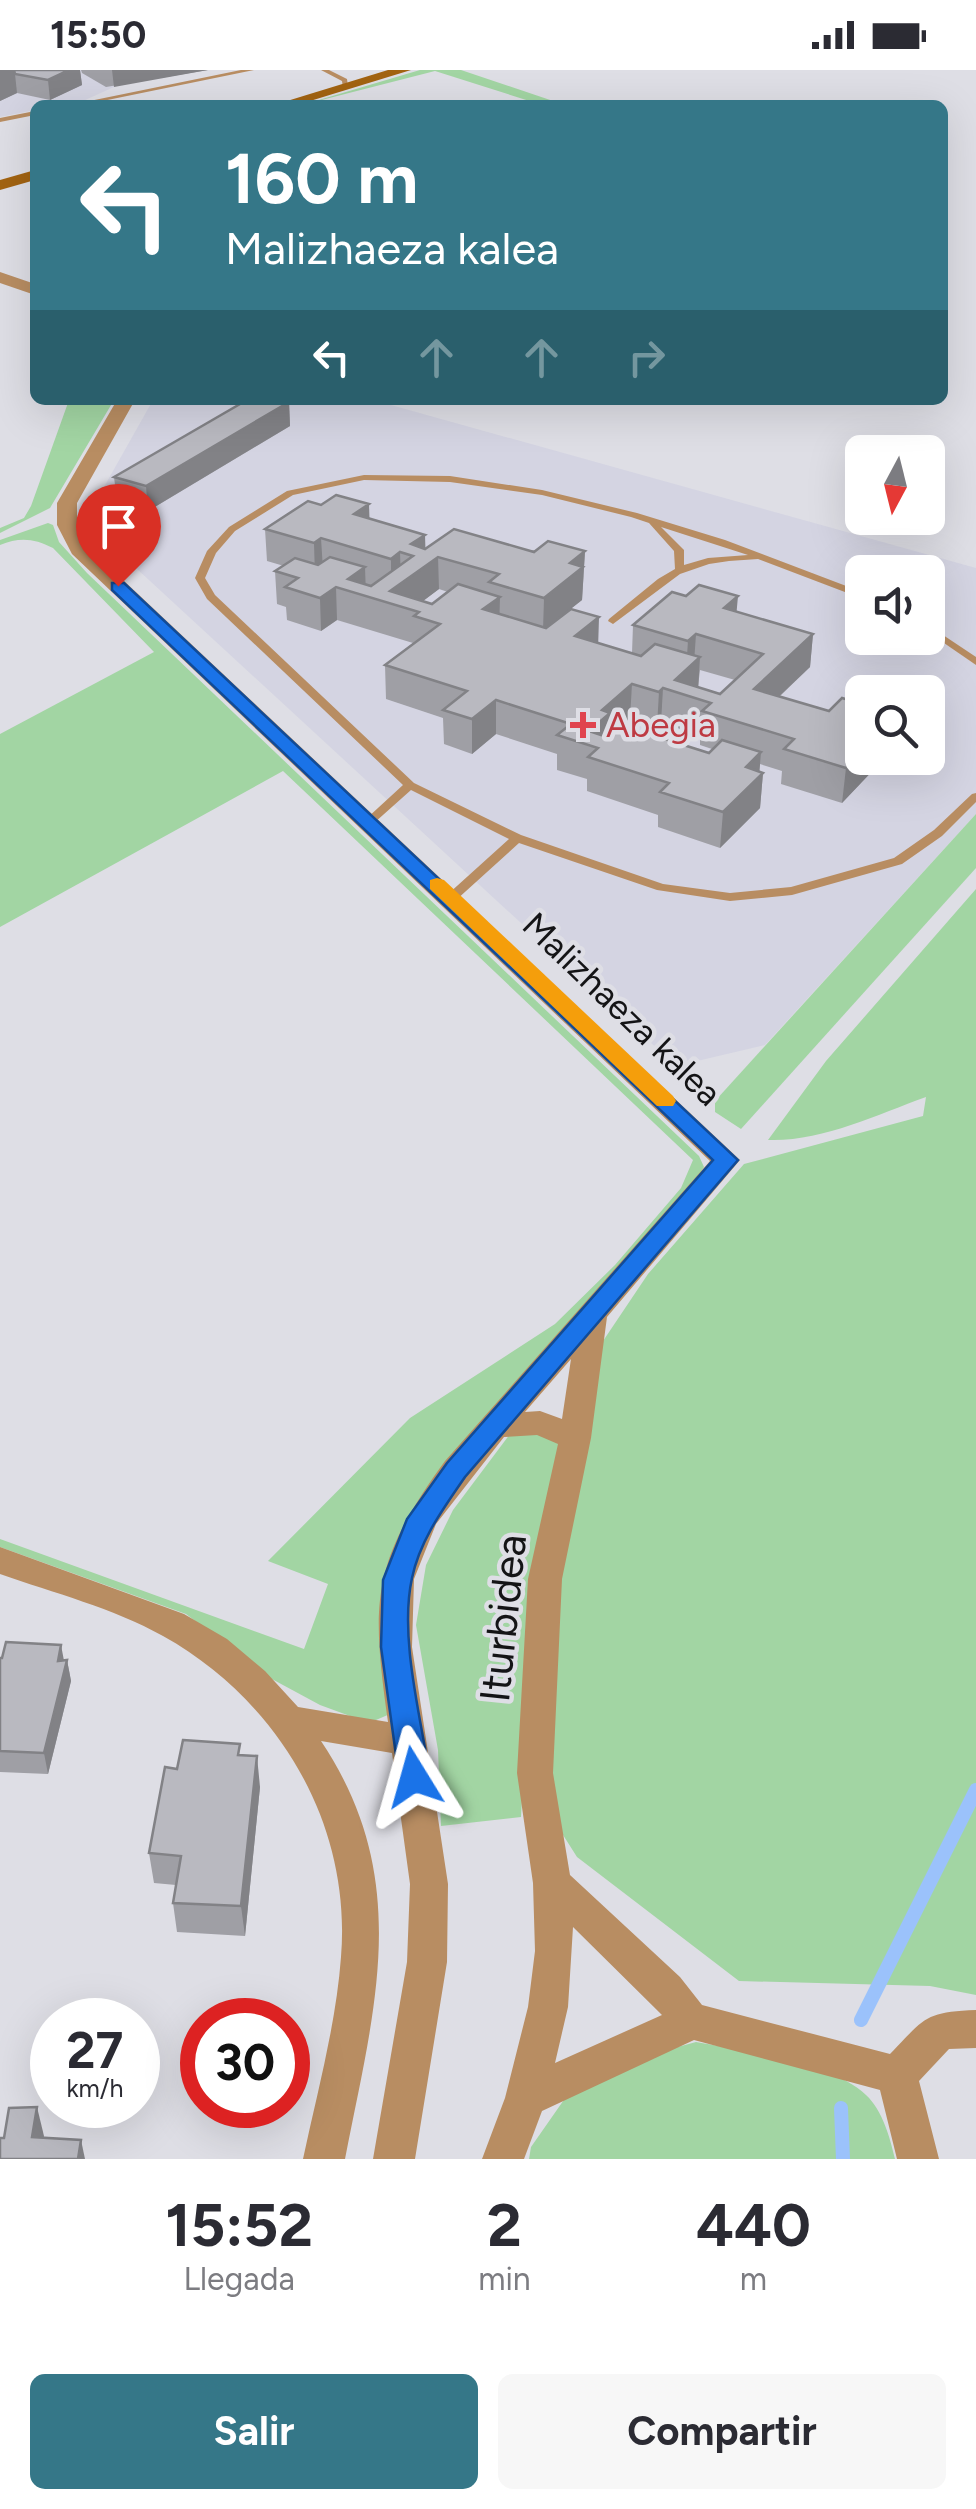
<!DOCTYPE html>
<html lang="es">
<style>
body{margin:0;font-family:Figtree,sans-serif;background:#f7f7f7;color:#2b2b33;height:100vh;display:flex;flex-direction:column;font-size:38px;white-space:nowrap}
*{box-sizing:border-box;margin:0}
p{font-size:32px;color:#7c7c81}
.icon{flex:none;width:55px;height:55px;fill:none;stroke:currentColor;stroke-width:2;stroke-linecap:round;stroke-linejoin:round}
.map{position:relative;height:2089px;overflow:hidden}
.sheet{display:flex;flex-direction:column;background:#fff;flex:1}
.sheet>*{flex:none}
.top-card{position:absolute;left:30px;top:30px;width:918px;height:305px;border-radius:15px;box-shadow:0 10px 40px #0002;background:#357788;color:#fff;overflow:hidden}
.needle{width:65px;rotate:187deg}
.controls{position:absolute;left:845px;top:365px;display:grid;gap:20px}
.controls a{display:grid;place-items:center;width:100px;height:100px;border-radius:15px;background:#fff;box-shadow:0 10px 40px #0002;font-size:50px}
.speed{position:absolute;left:30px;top:1928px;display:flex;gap:20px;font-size:50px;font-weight:700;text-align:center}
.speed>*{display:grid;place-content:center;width:130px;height:130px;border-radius:50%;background:#fff;box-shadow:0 10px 40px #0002;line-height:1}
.speed small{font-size:25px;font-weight:400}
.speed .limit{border:15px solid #d22;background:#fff;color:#111}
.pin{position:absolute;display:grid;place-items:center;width:85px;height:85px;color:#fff;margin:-102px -42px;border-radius:50% 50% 50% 0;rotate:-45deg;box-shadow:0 0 10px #0007}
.pin .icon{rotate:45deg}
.me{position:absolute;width:110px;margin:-55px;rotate:352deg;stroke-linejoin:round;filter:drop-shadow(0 0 8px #0008)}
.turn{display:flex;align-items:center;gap:35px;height:210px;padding:0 30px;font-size:45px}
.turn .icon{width:130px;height:130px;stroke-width:2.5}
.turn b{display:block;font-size:70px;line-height:85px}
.lanes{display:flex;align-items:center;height:95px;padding:0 30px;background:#0003;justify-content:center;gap:50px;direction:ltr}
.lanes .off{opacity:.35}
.eta{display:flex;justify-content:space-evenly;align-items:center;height:170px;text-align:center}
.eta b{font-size:60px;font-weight:700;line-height:70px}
.primary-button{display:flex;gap:20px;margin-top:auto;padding:20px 30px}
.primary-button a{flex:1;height:115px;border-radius:15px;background:#357788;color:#fff;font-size:40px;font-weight:700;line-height:115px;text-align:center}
.primary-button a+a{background:#f7f7f7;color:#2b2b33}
.status{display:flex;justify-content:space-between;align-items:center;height:70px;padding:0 50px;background:#fff;direction:ltr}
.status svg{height:28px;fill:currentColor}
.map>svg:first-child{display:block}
</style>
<div class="status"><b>15:50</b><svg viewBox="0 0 49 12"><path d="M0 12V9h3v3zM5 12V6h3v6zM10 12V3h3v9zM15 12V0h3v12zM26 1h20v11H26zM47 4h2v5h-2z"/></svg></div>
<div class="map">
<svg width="976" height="2089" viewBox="0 0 976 2089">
<rect width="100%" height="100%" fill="#dedee5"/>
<g fill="#d4d4e2" fill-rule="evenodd">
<polygon points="0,0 201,0 116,16 83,31 35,35 35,40 0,47"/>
<path d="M153,330H373L976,498V744L765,975L676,996L98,463L91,440ZM862,502H928V568H862ZM862,622H928V688H862Z"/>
</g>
<g fill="#a2d5a3">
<polygon points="420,0 461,0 565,35 542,35 435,1 302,35"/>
<polygon points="69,330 114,330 50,438 0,463 0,458 24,448 31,436"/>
<path d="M48,453L53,455L59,472L87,503L699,1086L704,1097L686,1126L432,1410L402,1465L390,1644L369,1653L320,1635L270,1608L186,1544L0,1477V1469L304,1579L328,1514L268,1491L410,1348L555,1254L615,1195L681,1118L693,1090L283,701L0,857V664L154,582L53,478C34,468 19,467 0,475V470Z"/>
<polygon points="976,744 976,798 741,1059 715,1042 715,1031"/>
<path d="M976,819V1925L930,1916L739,1911L577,1787L551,1746L558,1490L601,1274L648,1204L744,1094L923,1046L926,1027C876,1045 821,1072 768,1070L826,991Z"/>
<polygon points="513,1360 541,1362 564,1376 535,1494 521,1747 441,1756 438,1680 416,1555 426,1495 453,1440"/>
<path d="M696,1972C741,1980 833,1993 866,2025C883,2041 890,2068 895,2089H529L531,2077L568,2024L626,1991Z"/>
</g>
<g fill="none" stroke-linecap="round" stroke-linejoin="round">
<g stroke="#9bc2fb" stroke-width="14">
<polyline points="861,1950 976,1720"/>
<polyline points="841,2038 843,2089"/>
</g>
<g fill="#b88d62" fill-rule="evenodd">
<polygon points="241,0 254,0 83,35 70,35"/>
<polygon points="321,0 329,0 347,9 348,17 343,18 342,11"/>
<polygon points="35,41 35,45 0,52 0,48"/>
<path d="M364,405L450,406L542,420L637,443L725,470L862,522V528L858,527L758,489L729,491L709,494L680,504L613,554L608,551L609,549L658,509L675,499L674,481L649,453L631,447L542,425L450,412L364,410L293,425L235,461L216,483L205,508L215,525L414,713L521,765L663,814L730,823L791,817L894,788L934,760L972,724L976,723V732L942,766L902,794L792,825L730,831L657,820L519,773L455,831H447L445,828L447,825L509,769L411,720L374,753H366V749L403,715L207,529L195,508L207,481L229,457L287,421ZM661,457L748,485L708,488L684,495V480Z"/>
<polygon points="928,555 976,587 976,595 928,562"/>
</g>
<g fill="#b88d62" fill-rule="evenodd">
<polygon points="0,202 35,214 35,225 0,213"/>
<path d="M117,330H135L77,433V455L88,477L740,1090L607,1247L591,1368L562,1509L553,1703L570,1805L680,1907L702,1935L890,1984C925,1948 924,1942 976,1940V1978L949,1979L919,2011L939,2089H897L880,2020L694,1970L542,2041L524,2089H482L505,2028L528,1937L535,1881L533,1813L517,1703L528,1509L558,1374L537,1365L504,1367L436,1454L414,1509L412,1577L448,1814L447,1892L415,2089H373L407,1892L410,1814L392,1683L321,1671C414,1810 374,1939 345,2089H303C317,2023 336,1955 341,1887C352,1754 278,1630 163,1566C113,1538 54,1523 0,1504V1477L184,1544L227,1569L265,1601L298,1637L388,1652C371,1531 371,1493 445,1391L710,1091L72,484L57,455V433ZM571,1289L562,1349L540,1341L525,1342ZM573,1857L662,1945L555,1993L568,1937Z"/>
</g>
<g fill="#a26311" fill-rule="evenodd">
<polygon points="388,0 411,0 297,35 274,35"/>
<polygon points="35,100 35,110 0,120 0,110"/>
</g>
</g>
<g fill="#9f9fa5" fill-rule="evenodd">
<polygon points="0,0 80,0 82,15 50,30 17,23 0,31"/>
<polygon points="81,0 208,0 106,17 82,3"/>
<polygon points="289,332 290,356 148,441 117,431 114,407"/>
<path d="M370,449L425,465V479L585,481L582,530L546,558L632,583L633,555L737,542L813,564L810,597L779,627L879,694L842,733L781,714L782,701L760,694L759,701L763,703L760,738L720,778L658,757V745L587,721V709L557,700V684L496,664L472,684L444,674L443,648L386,629L385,595L413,573L337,550L321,561L287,550L286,537L277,534L275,501L284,496L267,491L265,459ZM439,519L448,522L432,534L423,531ZM700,600L735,610L720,624L698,617ZM630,648L657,656L661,653L700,665V675L712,679L709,683L622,655Z"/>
<polygon points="0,1588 67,1590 71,1611 48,1704 0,1702"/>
<polygon points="241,1685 260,1717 245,1866 177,1862 173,1833 176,1815 154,1813 149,1783 177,1699"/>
</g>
<g fill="#828286">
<polygon points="0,0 20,0 15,4 17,23 0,31"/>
<polygon points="69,0 80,0 82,15 50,30 48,10"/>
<polygon points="112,0 208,0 114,17"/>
<polygon points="289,332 290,356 148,441 146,416"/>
<polygon points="369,434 370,466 354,444"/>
<polygon points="425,465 426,496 438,487 439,519 411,540 391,534 391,489 400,482 401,514 413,505 411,474"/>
<polygon points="321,468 323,500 315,506 314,473"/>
<polygon points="585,481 582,530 543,561 544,528 570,493"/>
<polygon points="365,497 366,526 348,509"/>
<polygon points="336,517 337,550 321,561 320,528"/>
<polygon points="738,526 735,559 724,538"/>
<polygon points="500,527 499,560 483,539"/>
<polygon points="599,547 598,580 575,566"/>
<polygon points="696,564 694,593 700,587 698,621 675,610 686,600 688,571"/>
<polygon points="813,564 810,597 751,653 754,619"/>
<polygon points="632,614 630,648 598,678 589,661 602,640"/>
<polygon points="663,618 661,653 657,656 659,622"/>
<polygon points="496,630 496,664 472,684 472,649"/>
<polygon points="862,681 862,688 880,688 879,694 842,733 846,698"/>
<polygon points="761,682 759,707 763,703 760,738 720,778 723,742 746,697"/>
<polygon points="61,1575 65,1596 67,1590 71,1611 48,1704 44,1683"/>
<polygon points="257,1686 260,1717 245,1866 241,1836"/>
<polygon points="37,2037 44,2066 40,2089 32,2067"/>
<polygon points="81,2070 85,2089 78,2089"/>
</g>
<g fill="#b9b9c0" stroke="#828286" stroke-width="2.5">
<polygon points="14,0 69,0 48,10 15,4"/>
<polygon points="247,330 283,330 289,332 146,416 114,407"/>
<polygon points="336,425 369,434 354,444 425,465 411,474 425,479 454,459 534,482 548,471 585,481 570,493 583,497 544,528 489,512 499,504 438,487 390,521 432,534 458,514 500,527 483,539 546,558 571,539 599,547 575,566 641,586 655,574 700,587 675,610 720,624 763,584 696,564 688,571 633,555 672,522 686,526 699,515 738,526 724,538 813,564 754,619 829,641 842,628 862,634 862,681 846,698 784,679 794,669 702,641 711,633 663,618 659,622 632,614 602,640 610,643 589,661 607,667 620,655 709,683 722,670 761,682 746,697 763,703 723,742 660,722 669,713 588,687 598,678 557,665 571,654 496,630 472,649 443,640 467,621 385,595 440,554 414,546 419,542 336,517 320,528 285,517 298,508 275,501 295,488 318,495 330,487 365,497 348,509 371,516 413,486 400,482 391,489 321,468 314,473 265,459 308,431 321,435"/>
<polygon points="6,1572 61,1575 58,1591 67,1590 44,1683 0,1681 0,1588 2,1588"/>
<polygon points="183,1670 240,1674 238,1685 257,1686 241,1836 173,1833 181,1786 149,1783 165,1697 177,1699"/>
<polygon points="37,2037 32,2067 81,2070 78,2089 0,2089 0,2068 4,2068 9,2038"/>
</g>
<path fill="#1a73e8" stroke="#114b97" stroke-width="2.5" d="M112,513H124L738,1090L465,1407C443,1439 420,1470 412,1508C399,1567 421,1648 430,1707L425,1716L414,1720L404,1716L399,1707L381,1577L383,1510L407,1449L447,1393L713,1090L112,520Z"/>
<polygon fill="#f59e0b" points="437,808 444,810 673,1026 676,1031 673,1036 657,1036 430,819 430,810"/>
<path fill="#e0444e" stroke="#dedee5" stroke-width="4" d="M578 640h10v10h10v10h-10v10h-10v-10h-10v-10h10z"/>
<g text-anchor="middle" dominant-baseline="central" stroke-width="9" stroke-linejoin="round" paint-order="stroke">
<g font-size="35" fill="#be3a42" stroke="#dedee5" text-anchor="start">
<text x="606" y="655">Abegia</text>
</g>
<g font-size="35" fill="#141416" stroke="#dedee5">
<text transform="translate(622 939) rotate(44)">Malizhaeza kalea</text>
</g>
<g font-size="42" fill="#141416" stroke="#dedee5">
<text transform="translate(503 1548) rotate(-84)">Iturbidea</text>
</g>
</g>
</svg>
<div class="controls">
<a><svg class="needle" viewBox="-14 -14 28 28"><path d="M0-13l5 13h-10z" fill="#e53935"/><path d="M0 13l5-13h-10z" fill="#7c7c81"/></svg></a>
<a><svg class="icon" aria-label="sound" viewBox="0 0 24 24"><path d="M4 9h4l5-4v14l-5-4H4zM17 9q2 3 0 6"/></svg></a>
<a><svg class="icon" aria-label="search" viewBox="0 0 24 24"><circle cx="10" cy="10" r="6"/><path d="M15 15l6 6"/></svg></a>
</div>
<div class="speed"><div>27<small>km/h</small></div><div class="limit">30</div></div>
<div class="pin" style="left:118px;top:516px;background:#d93025"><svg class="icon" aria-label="arrive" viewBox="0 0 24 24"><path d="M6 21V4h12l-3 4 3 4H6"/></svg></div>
<svg class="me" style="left:414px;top:1707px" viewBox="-20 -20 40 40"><path d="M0-17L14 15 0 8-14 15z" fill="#1a73e8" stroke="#fff" stroke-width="4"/></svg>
<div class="top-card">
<div class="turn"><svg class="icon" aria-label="left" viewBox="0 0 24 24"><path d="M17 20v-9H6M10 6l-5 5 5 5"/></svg><div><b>160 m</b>Malizhaeza kalea</div></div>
<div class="lanes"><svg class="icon" aria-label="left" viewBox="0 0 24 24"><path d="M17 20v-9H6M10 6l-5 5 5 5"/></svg><svg class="icon off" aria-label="ahead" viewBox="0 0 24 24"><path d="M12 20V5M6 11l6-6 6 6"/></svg><svg class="icon off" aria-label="ahead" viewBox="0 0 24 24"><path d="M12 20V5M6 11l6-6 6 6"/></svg><svg class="icon off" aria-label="right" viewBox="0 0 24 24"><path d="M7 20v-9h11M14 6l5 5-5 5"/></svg></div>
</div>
</div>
<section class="sheet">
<div class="eta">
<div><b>15:52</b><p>Llegada</p></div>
<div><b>2</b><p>min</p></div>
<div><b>440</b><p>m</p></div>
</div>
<div class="primary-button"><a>Salir</a><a>Compartir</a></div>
</section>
